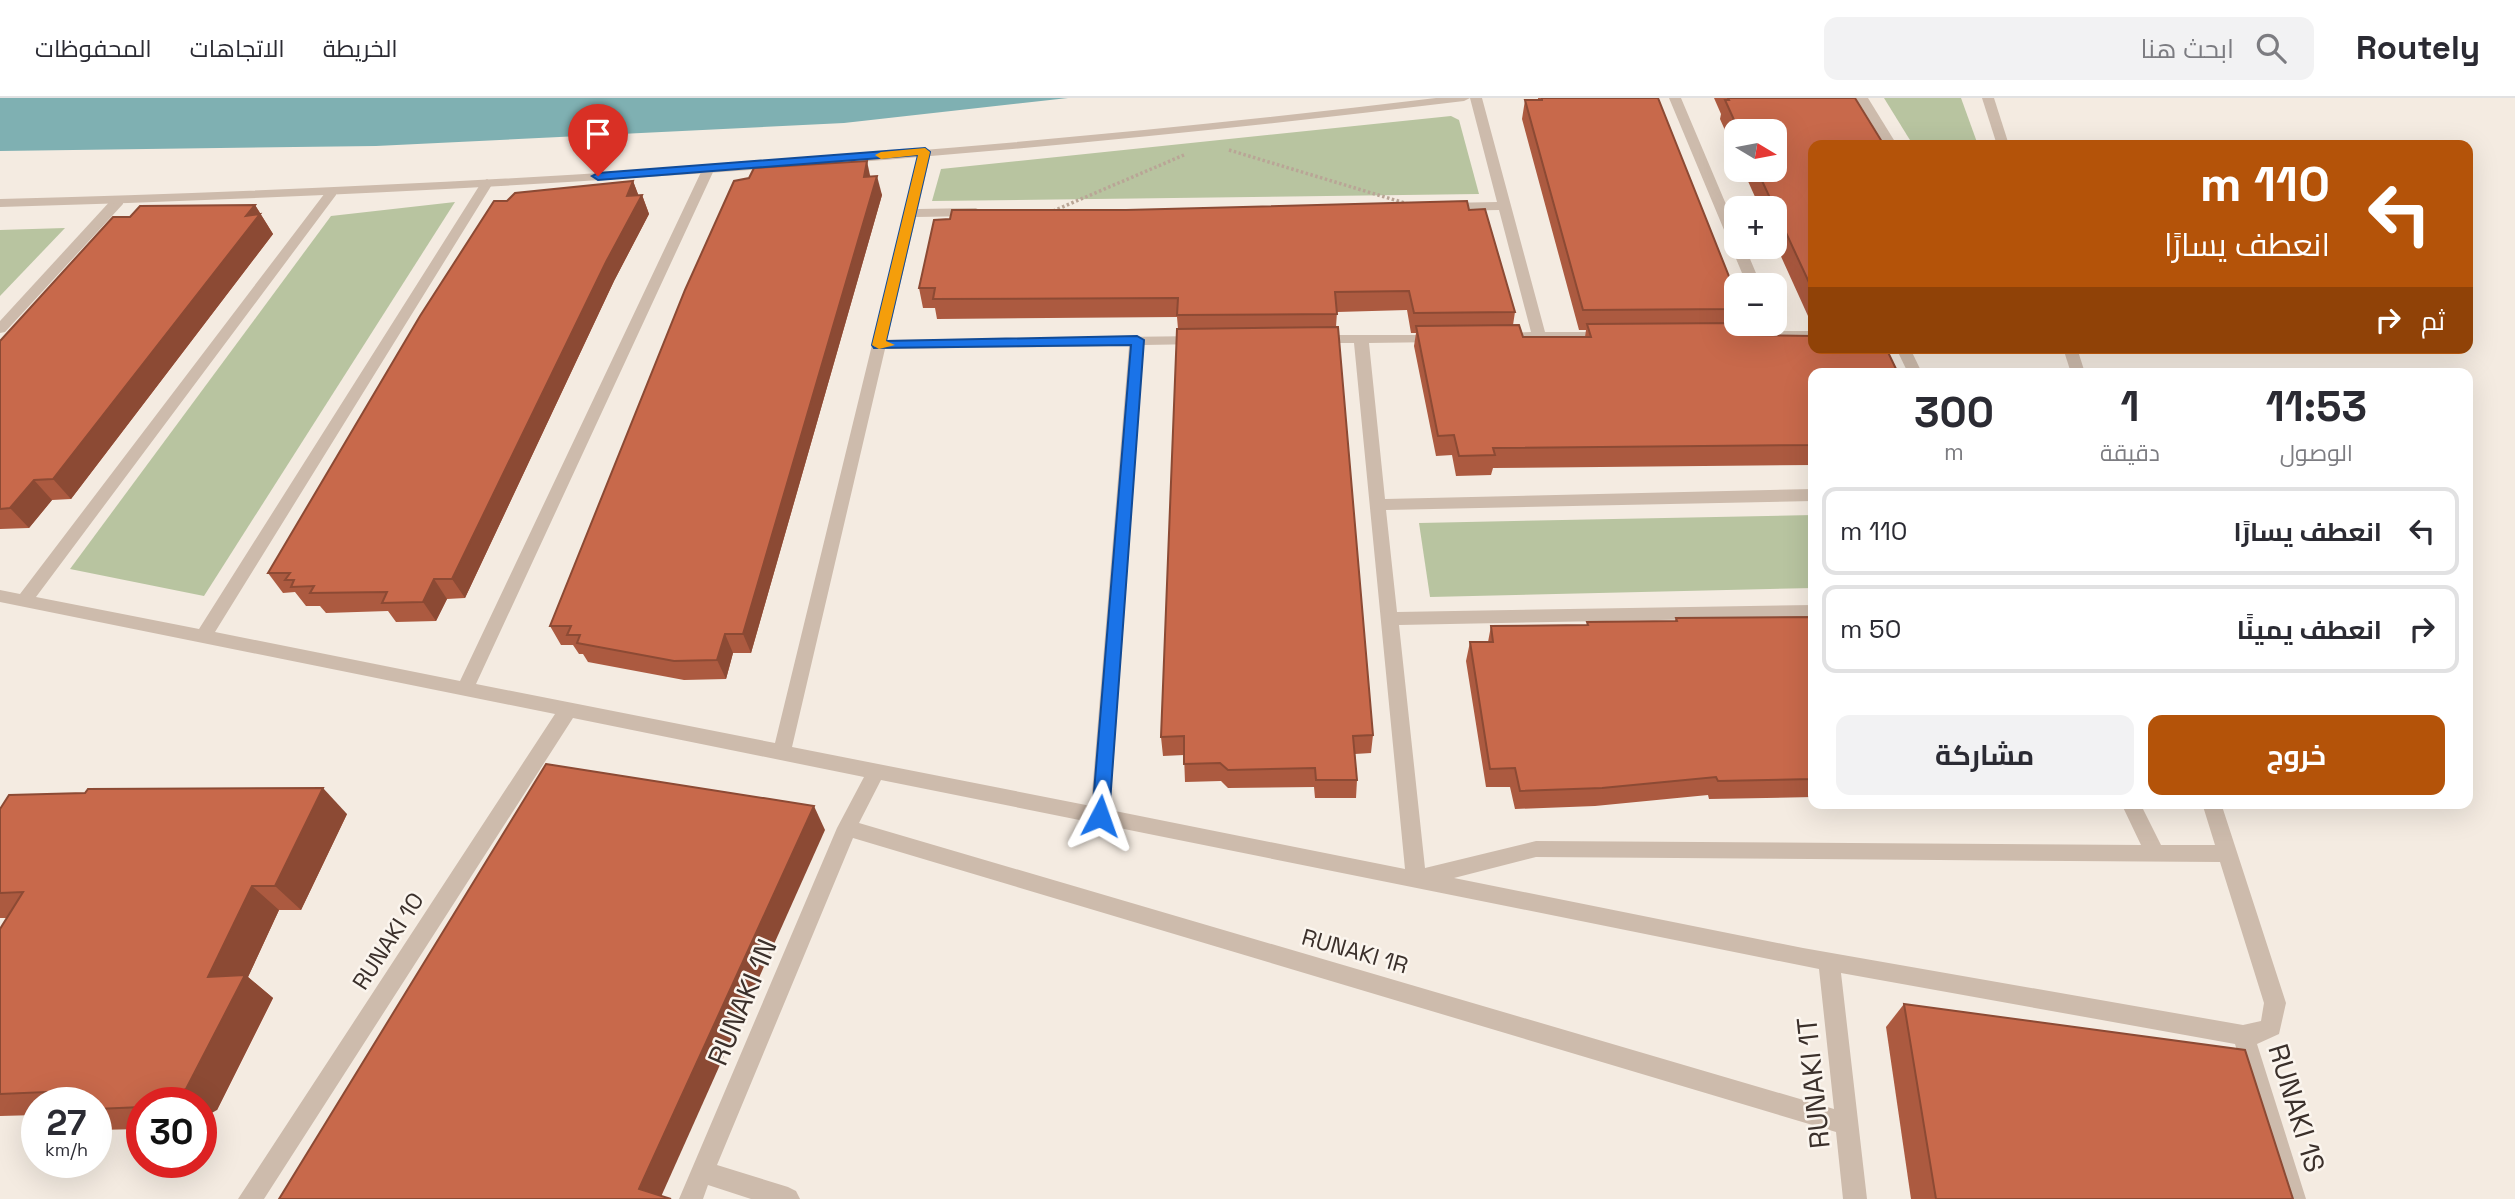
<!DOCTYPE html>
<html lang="ar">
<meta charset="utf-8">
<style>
body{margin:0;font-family:"Space Grotesk",Cairo,sans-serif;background:#f2f2f3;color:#2b2b33;direction:rtl;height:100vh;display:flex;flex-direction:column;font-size:26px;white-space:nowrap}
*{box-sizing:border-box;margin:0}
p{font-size:23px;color:#7c7c81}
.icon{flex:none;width:38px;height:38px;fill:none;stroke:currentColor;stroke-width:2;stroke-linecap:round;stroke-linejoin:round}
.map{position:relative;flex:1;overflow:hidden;direction:ltr}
.drawer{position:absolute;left:1808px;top:270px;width:665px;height:441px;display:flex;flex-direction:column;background:#fff;border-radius:14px;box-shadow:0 7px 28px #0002;direction:rtl}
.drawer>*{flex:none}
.guide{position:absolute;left:1808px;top:42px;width:665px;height:214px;border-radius:14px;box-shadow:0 7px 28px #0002;direction:rtl;background:#b45309;color:#fff;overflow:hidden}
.needle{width:46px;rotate:100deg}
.buttons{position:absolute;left:1724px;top:21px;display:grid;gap:14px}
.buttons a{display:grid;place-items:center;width:63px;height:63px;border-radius:14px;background:#fff;box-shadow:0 7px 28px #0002;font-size:35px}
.speed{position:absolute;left:21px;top:989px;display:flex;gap:14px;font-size:35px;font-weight:700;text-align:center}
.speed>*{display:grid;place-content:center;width:91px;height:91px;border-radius:50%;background:#fff;box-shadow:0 7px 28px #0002;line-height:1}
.speed small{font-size:18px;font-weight:400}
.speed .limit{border:10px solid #d22;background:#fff;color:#111}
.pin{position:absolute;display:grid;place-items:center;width:60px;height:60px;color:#fff;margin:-72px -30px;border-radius:50% 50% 50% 0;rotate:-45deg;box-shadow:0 0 7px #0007}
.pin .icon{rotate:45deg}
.me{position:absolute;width:77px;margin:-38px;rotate:4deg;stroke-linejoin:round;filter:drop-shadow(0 0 5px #0008)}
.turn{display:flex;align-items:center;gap:24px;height:147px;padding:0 28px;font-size:32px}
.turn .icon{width:91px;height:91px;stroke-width:2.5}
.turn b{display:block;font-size:49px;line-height:60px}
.then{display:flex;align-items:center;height:66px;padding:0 28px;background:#0003;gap:14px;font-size:26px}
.eta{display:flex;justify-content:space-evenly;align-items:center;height:119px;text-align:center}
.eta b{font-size:42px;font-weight:700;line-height:49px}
.cta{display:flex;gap:14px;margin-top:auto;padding:14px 28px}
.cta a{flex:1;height:80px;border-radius:14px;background:#b45309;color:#fff;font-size:28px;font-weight:700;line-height:80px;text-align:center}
.cta a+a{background:#f2f2f3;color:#2b2b33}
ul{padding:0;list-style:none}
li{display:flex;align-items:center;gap:21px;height:88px;margin:0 14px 10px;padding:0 14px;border:4px solid #e1e1e2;border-radius:14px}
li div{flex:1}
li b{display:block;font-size:26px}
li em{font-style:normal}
header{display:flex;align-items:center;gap:42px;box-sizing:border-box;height:98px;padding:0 35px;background:#fff;border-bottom:2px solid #e1e1e2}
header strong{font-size:33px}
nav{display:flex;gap:38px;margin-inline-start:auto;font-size:24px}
.search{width:490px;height:63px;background:#f2f2f3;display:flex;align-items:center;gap:18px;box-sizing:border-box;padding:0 24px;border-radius:14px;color:#7c7c81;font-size:26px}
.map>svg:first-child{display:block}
</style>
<header>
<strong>Routely</strong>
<div class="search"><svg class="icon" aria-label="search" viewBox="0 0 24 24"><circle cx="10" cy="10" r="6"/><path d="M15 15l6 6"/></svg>ابحث هنا</div>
<nav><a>الخريطة</a><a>الاتجاهات</a><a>المحفوظات</a></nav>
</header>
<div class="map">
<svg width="2515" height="1101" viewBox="0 0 2515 1101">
<rect width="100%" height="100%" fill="#f4ebe1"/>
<g fill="#b8c4a0">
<polygon points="1884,0 1961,0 1978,47 1913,47"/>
<polygon points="1451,18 1459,22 1479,96 932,103 941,71"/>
<polygon points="455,104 204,498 70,471 331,118"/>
<polygon points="65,130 0,198 0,132"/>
<polygon points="1813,417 1813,490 1430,499 1419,425"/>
</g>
<polygon fill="#7fb0b2" points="0,0 1068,0 844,25 376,48 0,53"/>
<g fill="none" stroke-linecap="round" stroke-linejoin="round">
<g stroke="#b9a596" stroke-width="3.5" stroke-dasharray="2.5 2.5" stroke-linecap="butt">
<polyline points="1229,52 1408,106"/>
<polyline points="1053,113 1184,57"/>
</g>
<g fill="#cdbbac" fill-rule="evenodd">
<polygon points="1470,0 1482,0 1545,234 1607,234 1612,235 1612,241 1502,243 1495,239 1502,235 1531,234 1499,112 1445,113 1439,109 1445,105 1497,104"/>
<polygon points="1669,0 1681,0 1736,130 1736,149 1745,149 1761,187 1747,187"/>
<polygon points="1856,0 1868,0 1897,47 1885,47"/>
<polygon points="1982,0 1994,0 2009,47 1997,47"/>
<path d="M925,50L931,54L918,111L976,110L982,114L976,118L916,119L887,242L1201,238L1208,242L1201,246L1144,247L1110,712L1405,771L1354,245H1316L1309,241L1316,237H1444L1446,240L1439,244L1369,245L1385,401L1813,391V403L1386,412L1397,514L1813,507V519L1399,527L1425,770L1536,743L2141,747L2121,705H2140L2161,747H2215L2202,705H2221L2286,905L2279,936L2257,946L2306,1101H2282L2235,946L1841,875L1867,1101H1843L1836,1034L853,740L717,1067L788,1089L796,1093L800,1101H751L708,1087L703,1101H679L837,730L864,679L573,620L264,1101H238L555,616L0,504V492L20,496L328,91H336V97L36,499L199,531L481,85L487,81L493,85L215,534L460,583L702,72L708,68L714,72L476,586L775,645L919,54ZM1129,248L1091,708L792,649L885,251ZM881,682L1819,871L1834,1011L859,725ZM1536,759L2220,764L2264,905L2261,923L2243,927L1803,850L1454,780Z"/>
<polygon points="118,99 123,100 123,106 5,234 0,235 0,223 113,100"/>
<polygon points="1743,233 1813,233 1813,241 1738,240 1738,234"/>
<polygon points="1896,250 1910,250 1922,275 1908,275"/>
<polygon points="2063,250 2077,250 2085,275 2071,275"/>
</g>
<path fill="#cdbbac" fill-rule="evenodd" d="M1436,0H1470L1464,3C979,63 489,95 0,109V101C479,88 960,58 1436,0Z"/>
</g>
<g fill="#ac5a40">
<polygon points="1538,0 1658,0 1736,196 1736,226 1813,275 1813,367 1493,370 1491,377 1456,378 1452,357 1436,358 1414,248 1416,235 1411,235 1407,212 1337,214 1336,229 1373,637 1371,655 1355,656 1357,682 1356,700 1315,700 1314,689 1228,690 1221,683 1185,684 1184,657 1163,658 1161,639 1178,231 1177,219 937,221 935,210 923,210 919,190 1469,112 1515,214 1513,227 1523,239 1585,239 1586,232 1579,232 1522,21 1525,2 1538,2"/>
<polygon points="1714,0 1855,0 1813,47 1813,229 1774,143 1774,110 1760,110 1743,72 1774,72 1774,33 1736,33 1736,57 1720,21 1721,16"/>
<polygon points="871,78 882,97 751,555 733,555 726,581 684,582 588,564 583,556 579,556 573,547 561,547 550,528"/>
<polygon points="633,83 638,97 642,97 649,116 614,183 465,500 447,501 436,523 396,524 388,513 326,515 320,508 306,508 295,494 283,495 268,475 507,103"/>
<polygon points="255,107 273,136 71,401 52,402 29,430 0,431 0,243 130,119"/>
<polygon points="1813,519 1813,699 1709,701 1708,697 1595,708 1515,711 1510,689 1486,689 1466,563 1470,544 1488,544 1491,528 1587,527 1587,524 1675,523 1676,520"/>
<polygon points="0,711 347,716 301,812 279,812 248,879 273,900 217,1012 142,1004 142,1031 96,1032 96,1004 37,1004 37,1017 0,1018 0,831 7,820 0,820"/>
<polygon points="1904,906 2293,1101 1911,1101 1886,929"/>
</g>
<g fill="#8c4a34">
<polygon points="867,63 871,82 864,79"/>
<polygon points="877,78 882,97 751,555 743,536"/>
<polygon points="633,83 640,101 642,97 649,116 614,183 465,500 452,481"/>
<polygon points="255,107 273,136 71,401 53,381"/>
<polygon points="34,382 52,402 29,430 10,410"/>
<polygon points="434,481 447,501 436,523 423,504"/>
<polygon points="725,536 733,555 726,581 717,562"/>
<polygon points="323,690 347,716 301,812 275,788"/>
<polygon points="814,708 825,732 660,1101 639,1091"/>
<polygon points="252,788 279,812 248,879 273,900 217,1012 201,1021 201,1004 160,1004 208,879"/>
</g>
<g fill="#c8694b" stroke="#8c4a34" stroke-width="2">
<polygon points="1542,0 1658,0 1736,196 1736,211 1583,212 1525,2 1542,2"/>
<polygon points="1728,0 1855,0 1884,47 1813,47 1813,193 1757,72 1774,72 1774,33 1739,33 1725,2 1729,2"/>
<polygon points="867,63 864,79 877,78 743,536 725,536 717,562 674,563 577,545 580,537 567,537 571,528 550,528 685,192 734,83 749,80 754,70"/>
<polygon points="633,83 627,98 642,97 606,164 452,481 434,481 423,504 382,505 387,494 310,495 314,488 291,489 294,482 285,482 290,475 268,475 420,218 494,103 507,103 515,95"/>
<polygon points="1467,103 1469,112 1485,111 1515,214 1414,215 1409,193 1335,194 1337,216 1177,217 1178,200 933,201 935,190 919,190 934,122 950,121 952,112 1126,112"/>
<polygon points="255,107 246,118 260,116 53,381 34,382 10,410 0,411 0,243 113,119 130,119 140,108"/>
<polygon points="1736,225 1736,226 1748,226 1753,237 1813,238 1813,250 1886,250 1898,275 1813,275 1813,347 1493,350 1495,357 1459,358 1454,337 1438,338 1416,228 1519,227 1523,239 1591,239 1587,226"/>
<polygon points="1338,229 1373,637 1353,638 1357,682 1316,682 1315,670 1228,672 1220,665 1184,666 1184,638 1161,639 1177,231"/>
<polygon points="1813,519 1813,681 1718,683 1716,679 1602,690 1520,693 1515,670 1490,671 1470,544 1493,544 1491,528 1588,527 1587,524 1677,523 1676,520"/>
<polygon points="546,666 814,708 639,1091 671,1101 279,1101"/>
<polygon points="323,690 275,788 252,788 208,879 245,877 186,991 160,1004 142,1004 142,1009 96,1011 96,1004 40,1004 46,994 0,996 0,831 23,794 0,795 0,711 9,697 85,695 88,691"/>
<polygon points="1904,906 2245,952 2293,1101 1936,1101"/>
</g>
<polygon fill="#1a73e8" stroke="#114b97" stroke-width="2" points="925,50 930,54 886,243 1137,238 1144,242 1109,718 1100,726 1092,718 1131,247 874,250 872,247 918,57 598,82 592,78 598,75"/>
<polygon fill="#f59e0b" points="925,50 930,54 886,243 895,247 879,251 872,247 918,57 881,61 875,57 881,54"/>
<g text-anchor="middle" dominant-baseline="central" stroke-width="5" stroke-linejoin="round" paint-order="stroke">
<g font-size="23" fill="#3b302b" stroke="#fbf5ee">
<text transform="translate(388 843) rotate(-57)">RUNAKI 1O</text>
<text transform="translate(1355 853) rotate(16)">RUNAKI 1R</text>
</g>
<g font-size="28" fill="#3b302b" stroke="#fbf5ee">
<text transform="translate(742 904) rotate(-67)">RUNAKI 1N</text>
<text transform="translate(1813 985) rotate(-96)">RUNAKI 1T</text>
<text transform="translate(2297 1010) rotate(73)">RUNAKI 1S</text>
</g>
</g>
</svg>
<div class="buttons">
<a><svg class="needle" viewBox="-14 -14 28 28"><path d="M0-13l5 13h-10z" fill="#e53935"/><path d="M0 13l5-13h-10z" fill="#7c7c81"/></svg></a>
<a>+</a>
<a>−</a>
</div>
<div class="speed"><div>27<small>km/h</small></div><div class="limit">30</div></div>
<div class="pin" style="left:598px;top:78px;background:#d93025"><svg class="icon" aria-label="arrive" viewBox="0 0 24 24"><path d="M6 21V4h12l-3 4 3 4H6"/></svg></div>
<svg class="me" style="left:1100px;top:718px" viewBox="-20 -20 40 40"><path d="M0-17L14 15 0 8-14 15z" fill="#1a73e8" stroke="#fff" stroke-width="4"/></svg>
<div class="guide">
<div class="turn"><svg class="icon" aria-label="left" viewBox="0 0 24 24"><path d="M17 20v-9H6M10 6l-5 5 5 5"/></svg><div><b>110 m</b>انعطف يسارًا</div></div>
<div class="then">ثم<svg class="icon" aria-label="right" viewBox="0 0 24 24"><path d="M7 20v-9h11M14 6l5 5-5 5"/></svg></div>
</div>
<section class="drawer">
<div class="eta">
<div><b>11:53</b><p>الوصول</p></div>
<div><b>1</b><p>دقيقة</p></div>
<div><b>300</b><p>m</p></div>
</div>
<ul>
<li><svg class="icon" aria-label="left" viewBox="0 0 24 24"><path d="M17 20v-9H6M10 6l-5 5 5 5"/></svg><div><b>انعطف يسارًا</b></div><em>110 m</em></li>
<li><svg class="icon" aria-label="right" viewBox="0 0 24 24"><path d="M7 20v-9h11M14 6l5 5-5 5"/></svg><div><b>انعطف يمينًا</b></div><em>50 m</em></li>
</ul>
<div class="cta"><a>خروج</a><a>مشاركة</a></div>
</section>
</div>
